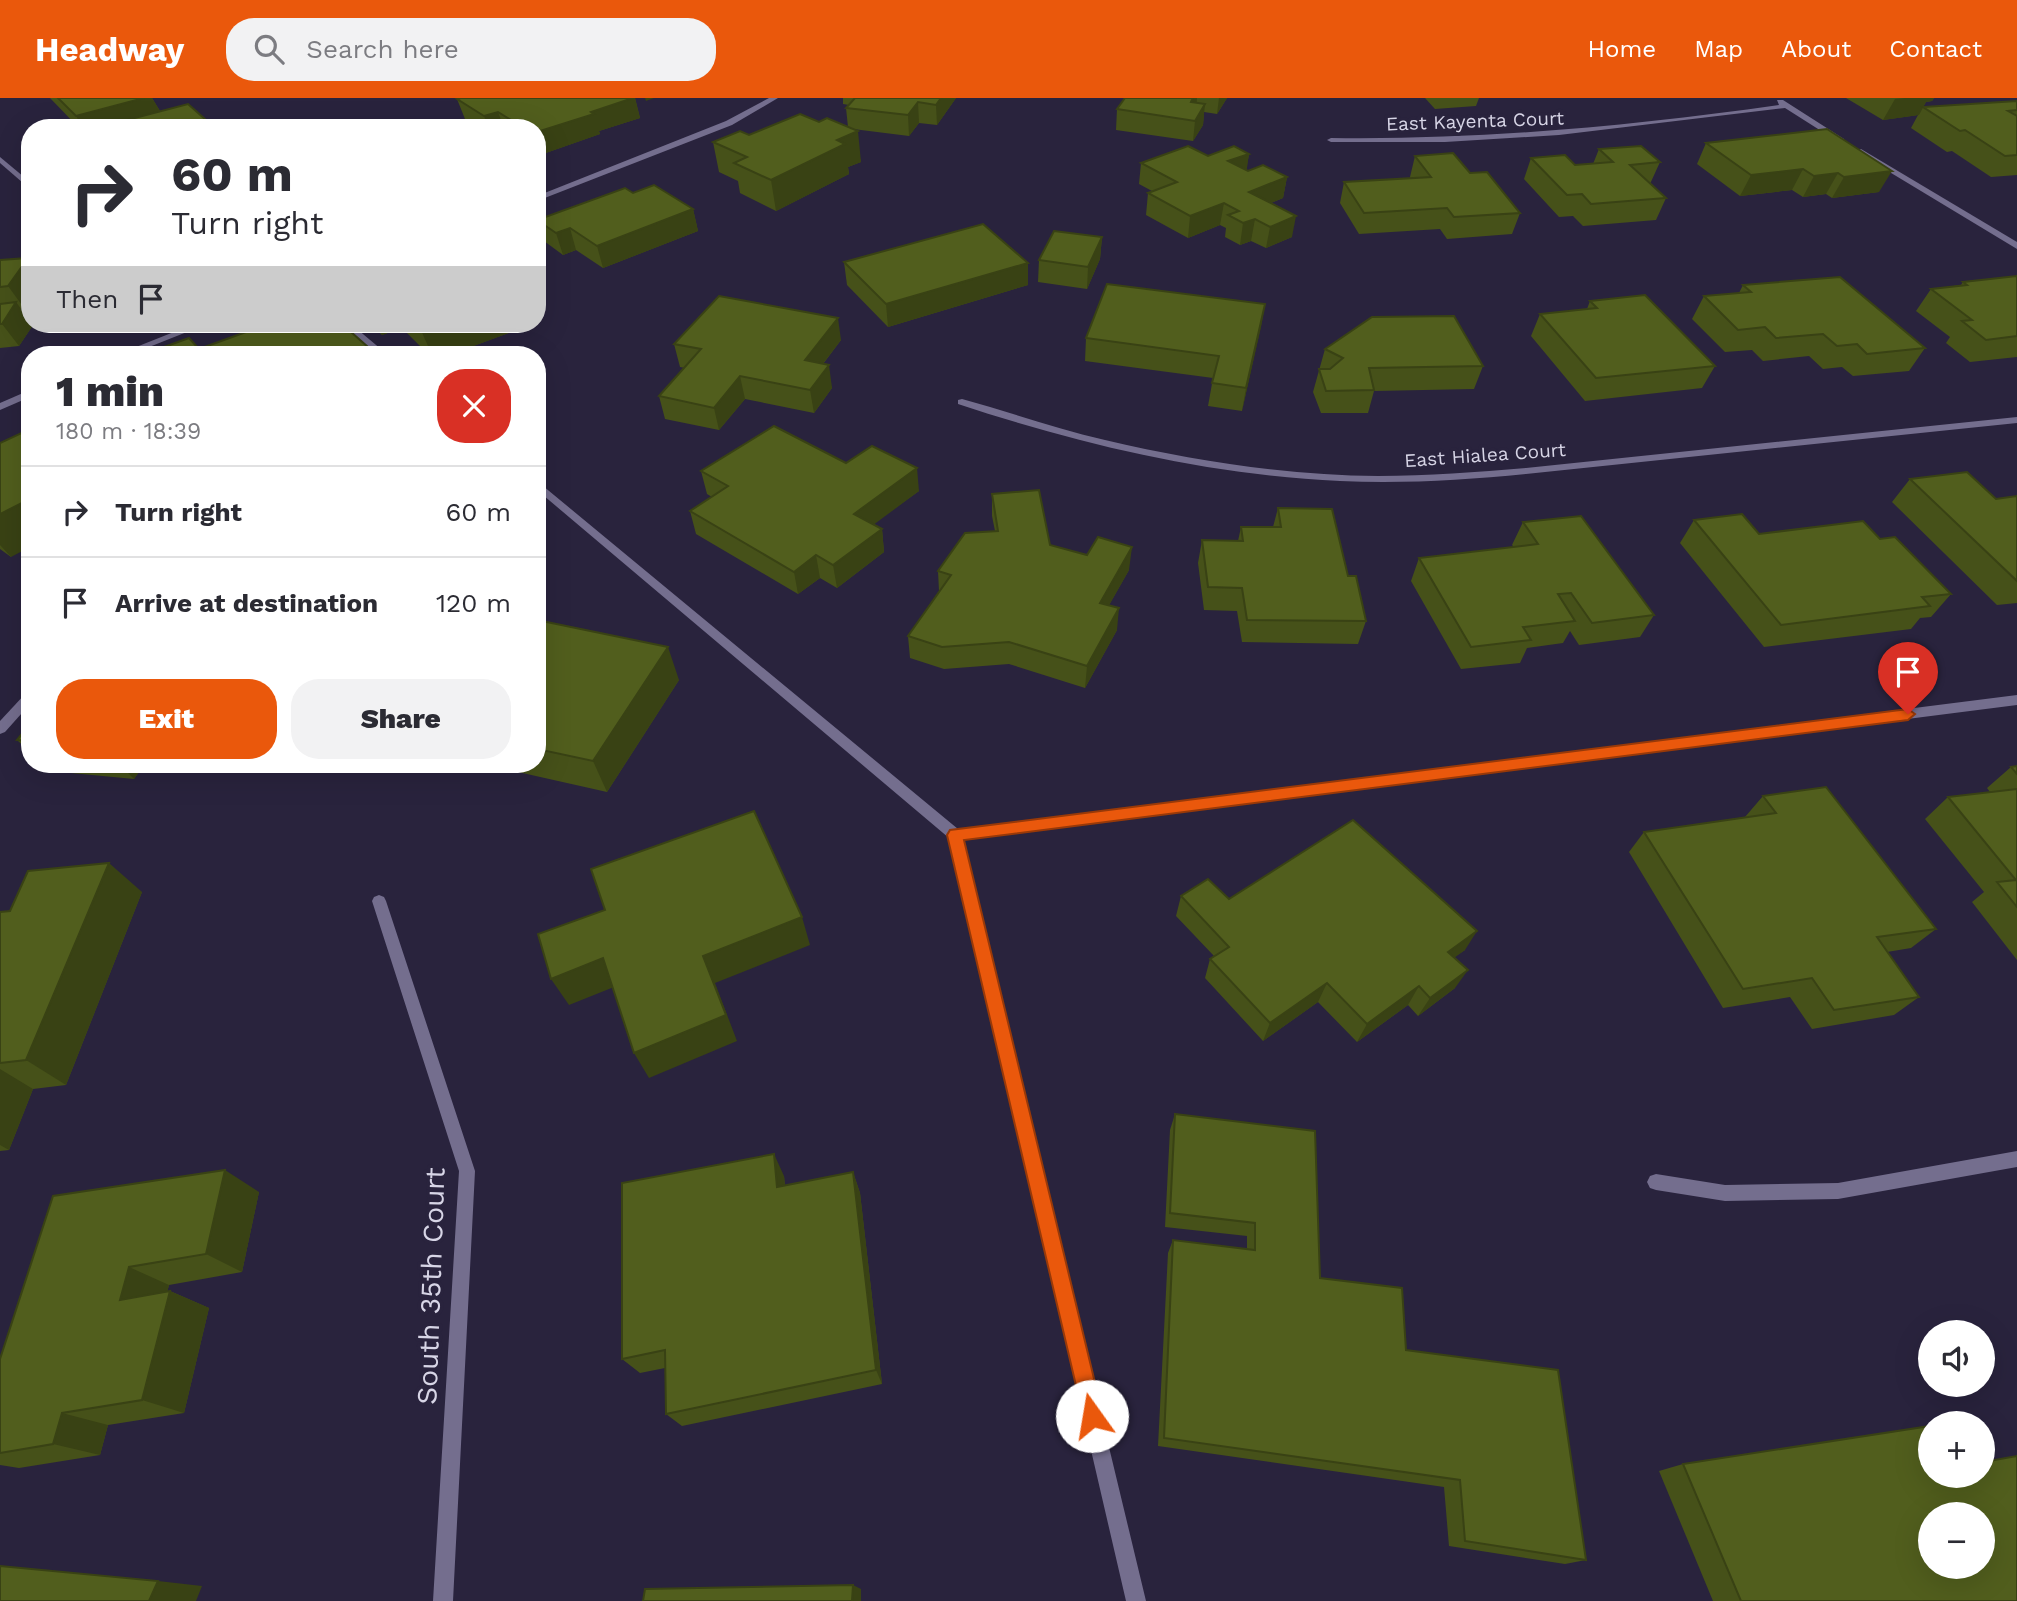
<!DOCTYPE html>
<meta charset="utf-8">
<style>
body{margin:0;font-family:"Work Sans",sans-serif;background:#f2f2f3;color:#2b2b33;height:100vh;display:flex;flex-direction:column;font-size:26px;white-space:nowrap}
*{box-sizing:border-box;margin:0}
p{font-size:23px;color:#7c7c81}
.icon{flex:none;width:38px;height:38px;fill:none;stroke:currentColor;stroke-width:2;stroke-linecap:round;stroke-linejoin:round}
.map{position:relative;flex:1;overflow:hidden}
.panel{position:absolute;left:21px;top:248px;width:525px;height:427px;display:flex;flex-direction:column;background:#fff;border-radius:28px;box-shadow:0 7px 28px #0002}
.panel>*{flex:none}
.top-card{position:absolute;left:21px;top:21px;width:525px;height:214px;border-radius:28px;box-shadow:0 7px 28px #0002;background:#fff;color:#2b2b33;overflow:hidden}
.tools{position:absolute;left:1918px;top:1222px;display:grid;gap:14px}
.tools a{display:grid;place-items:center;width:77px;height:77px;border-radius:50%;background:#fff;box-shadow:0 7px 28px #0002;font-size:35px}
.pin{position:absolute;display:grid;place-items:center;width:60px;height:60px;color:#fff;margin:-72px -30px;border-radius:50% 50% 50% 0;rotate:-45deg;box-shadow:0 0 7px #0007}
.pin .icon{rotate:45deg}
.me{position:absolute;width:77px;margin:-38px;rotate:347deg;stroke-linejoin:round;filter:drop-shadow(0 0 5px #0008)}
.turn{display:flex;align-items:center;gap:24px;height:147px;padding:0 35px;font-size:32px}
.turn .icon{width:91px;height:91px;stroke-width:2.5}
.turn b{display:block;font-size:49px;line-height:60px}
.then{display:flex;align-items:center;height:66px;padding:0 35px;background:#0003;gap:14px;font-size:26px}
.round{display:grid;place-items:center;flex:none;width:74px;height:74px;border-radius:28px;background:#f2f2f3}
.headline{display:flex;align-items:center;justify-content:space-between;height:119px;padding:0 35px}
h1{font-size:42px;font-weight:800;line-height:52px}
.button{display:flex;gap:14px;margin-top:auto;padding:14px 35px}
.button a{flex:1;height:80px;border-radius:28px;background:#ea580c;color:#fff;font-size:28px;font-weight:800;line-height:80px;text-align:center}
.button a+a{background:#f2f2f3;color:#2b2b33}
ul{padding:0;list-style:none}
li{display:flex;align-items:center;gap:21px;height:91px;padding:0 35px;border-top:2px solid #e1e1e2}
li div{flex:1}
li b{display:block;font-size:26px}
li em{font-style:normal}
header{display:flex;align-items:center;gap:42px;box-sizing:border-box;height:98px;padding:0 35px;background:#ea580c;color:#fff}
header strong{font-size:33px}
nav{display:flex;gap:38px;margin-inline-start:auto;font-size:24px}
.search{width:490px;height:63px;background:#f2f2f3;display:flex;align-items:center;gap:18px;box-sizing:border-box;padding:0 24px;border-radius:28px;color:#7c7c81;font-size:26px}
.map>svg:first-child{display:block}
</style>
<header>
<strong>Headway</strong>
<div class="search"><svg class="icon" aria-label="search" viewBox="0 0 24 24"><circle cx="10" cy="10" r="6"/><path d="M15 15l6 6"/></svg>Search here</div>
<nav><a>Home</a><a>Map</a><a>About</a><a>Contact</a></nav>
</header>
<div class="map">
<svg width="2017" height="1503" viewBox="0 0 2017 1503">
<rect width="100%" height="100%" fill="#29233d"/>
<g fill="none" stroke-linecap="round" stroke-linejoin="round">
<g fill="#746e8e" fill-rule="evenodd">
<polygon points="342,226 351,226 388,257 378,257"/>
<polygon points="537,383 958,731 2017,597 2017,607 963,742 1146,1503 1126,1503 949,740 537,392"/>
<polygon points="30,593 30,606 5,634 0,636 0,623 26,595"/>
</g>
<g fill="#746e8e" fill-rule="evenodd">
<polygon points="769,0 778,0 732,27 537,103 537,98 726,23"/>
<path d="M1777,2H1783L1844,41L1837,43L1785,10L1559,37L1445,44H1331L1327,42L1331,40C1482,42 1630,28 1779,7Z"/>
<polygon points="1861,51 2017,144 2017,151 1858,55 1857,53"/>
<polygon points="0,59 30,84 30,91 0,65"/>
<polygon points="194,226 207,226 129,257 116,257"/>
<polygon points="30,292 30,299 0,312 0,305"/>
<path d="M962,301C1010,314 1056,331 1105,342C1194,363 1286,377 1378,378C1428,378 1477,374 1526,370L2017,319V325L1526,376C1464,382 1402,386 1340,383C1209,377 1082,347 958,306V302Z"/>
<polygon points="379,797 384,799 386,803 475,1073 453,1503 433,1503 459,1073 372,803 374,799"/>
<polygon points="2017,1053 2017,1069 1838,1101 1725,1103 1656,1092 1650,1090 1647,1084 1650,1078 1656,1076 1725,1087 1838,1085"/>
</g>
</g>
<g fill="#465119">
<polygon points="50,0 152,0 160,13 215,30 131,30 130,27 121,30 79,30"/>
<polygon points="461,0 635,0 640,20 599,33 600,36 540,57 537,55 537,30 477,30 465,21 457,1"/>
<polygon points="843,0 956,0 937,27 919,25 909,38 853,31 861,64 848,69 849,76 776,113 740,95 738,83 719,74 713,44 819,24 848,29 846,10 849,7 843,6"/>
<polygon points="1125,0 1227,0 1217,16 1204,14 1203,27 1193,43 1116,32 1117,11"/>
<polygon points="1425,0 1479,0 1476,8 1435,11"/>
<polygon points="1846,0 1934,0 1932,3 1926,4 1923,9 2017,3 2017,77 1991,79 1952,53 1947,54 1911,30 1918,17 1883,22"/>
<polygon points="1827,31 1879,94 1832,100 1826,96 1803,99 1792,92 1740,98 1697,66 1706,45"/>
<polygon points="1599,51 1660,64 1650,86 1666,100 1656,122 1583,128 1573,118 1559,119 1524,81 1531,60 1575,67 1593,66"/>
<polygon points="1249,56 1246,72 1287,79 1283,100 1271,105 1292,139 1266,150 1251,143 1240,147 1225,139 1226,130 1220,127 1188,140 1146,117 1148,95 1152,93 1139,86 1141,65 1208,58"/>
<polygon points="1415,58 1470,75 1520,115 1512,136 1447,141 1440,131 1359,136 1340,105 1344,84 1410,80 1410,79"/>
<polygon points="633,95 693,111 698,133 603,170 576,152 563,157 544,143 537,122"/>
<polygon points="1102,139 1100,161 1087,191 1038,184 1039,162"/>
<polygon points="0,162 24,210 21,211 30,223 30,226 33,227 19,248 0,250"/>
<polygon points="844,164 1028,187 888,229 847,187"/>
<polygon points="2017,178 2017,259 1970,264 1946,245 1950,239 1916,213 1931,191 1961,187 1963,184"/>
<polygon points="1743,187 1925,250 1909,273 1853,278 1842,269 1823,271 1809,258 1763,263 1752,252 1725,254 1692,221 1704,198 1739,195"/>
<polygon points="1590,203 1715,268 1702,290 1585,303 1531,238 1540,216 1587,211"/>
<polygon points="1265,206 1242,313 1208,308 1213,280 1085,263 1086,240"/>
<polygon points="371,226 520,226 522,230 449,257 429,257 402,230 382,237"/>
<polygon points="841,242 823,266 832,290 814,315 745,301 719,332 665,321 659,298 685,270 680,269 674,246"/>
<polygon points="1325,251 1483,268 1474,291 1374,293 1368,315 1321,315 1313,294"/>
<polygon points="0,345 11,459 0,451"/>
<polygon points="846,365 919,393 873,426 882,431 884,454 837,490 820,480 798,496 696,436 690,413 712,399 707,396 701,373"/>
<polygon points="1910,381 1996,401 2017,398 2017,505 1997,507 1892,404"/>
<polygon points="992,396 1050,447 1129,472 1109,507 1117,532 1085,590 1009,566 944,571 910,560 908,538 939,493 938,473 995,433 992,418"/>
<polygon points="1278,410 1348,478 1366,523 1358,546 1242,544 1237,513 1204,512 1198,465 1202,442 1238,443 1241,429 1273,429"/>
<polygon points="1694,422 1759,436 1880,441 1951,496 1931,519 1920,520 1911,531 1764,549 1680,445"/>
<polygon points="1523,424 1654,517 1640,539 1579,547 1570,533 1563,545 1527,550 1520,565 1461,571 1411,483 1419,460 1514,449 1512,447"/>
<polygon points="537,522 679,582 607,694 518,674 515,667 537,667"/>
<polygon points="30,626 30,654 17,642"/>
<polygon points="44,667 144,667 134,681 50,673"/>
<polygon points="2017,668 2017,862 1972,804 1984,794 1925,721 1948,699 1990,694 1987,690 2011,669"/>
<polygon points="1763,698 1936,831 1911,850 1887,854 1919,899 1894,917 1812,931 1790,899 1723,910 1629,754 1644,734 1745,719"/>
<polygon points="142,794 66,987 33,991 9,1052 0,1053 0,814"/>
<polygon points="1181,798 1229,801 1465,852 1454,859 1455,890 1418,918 1408,907 1357,944 1318,904 1263,943 1205,880 1210,861 1214,858 1176,818"/>
<polygon points="1175,1016 1320,1180 1406,1252 1586,1462 1565,1466 1449,1448 1444,1389 1158,1348 1168,1155 1173,1142 1247,1151 1247,1138 1165,1129 1170,1032"/>
<polygon points="853,1074 860,1095 882,1286 682,1328 666,1316 665,1270 640,1275 622,1261 784,1078 785,1088"/>
<polygon points="259,1094 242,1174 169,1187 167,1194 170,1193 209,1210 184,1315 108,1327 100,1357 19,1370 0,1367 0,1261 53,1098"/>
<polygon points="1683,1366 1930,1377 2017,1503 1713,1503 1659,1373"/>
</g>
<g fill="#394214">
<polygon points="144,0 152,0 163,18 127,22 130,27 121,30 83,30 76,18"/>
<polygon points="633,0 635,0 640,20 599,33 600,36 540,57 537,47 537,34 591,14"/>
<polygon points="645,0 654,0 646,3"/>
<polygon points="941,0 956,0 937,27 936,7"/>
<polygon points="1193,0 1197,0 1196,13 1191,4"/>
<polygon points="1219,0 1227,0 1217,16"/>
<polygon points="1905,0 1934,0 1932,3 1926,4 1919,17 1883,22 1895,1"/>
<polygon points="918,4 919,25 909,38 908,17"/>
<polygon points="1205,6 1203,27 1193,43 1195,23"/>
<polygon points="498,14 504,30 488,30 484,18"/>
<polygon points="858,33 861,64 848,69 849,76 776,113 771,82 837,42"/>
<polygon points="1249,56 1246,77 1228,63"/>
<polygon points="1803,71 1792,92 1740,98 1751,77"/>
<polygon points="1892,73 1879,94 1832,100 1844,79"/>
<polygon points="1838,75 1826,96 1803,99 1814,78"/>
<polygon points="1287,79 1283,100 1246,115 1249,94"/>
<polygon points="1224,105 1220,127 1188,140 1190,118"/>
<polygon points="693,111 698,133 603,170 597,148"/>
<polygon points="1296,118 1292,139 1266,150 1270,129"/>
<polygon points="1255,121 1251,143 1240,147 1243,125"/>
<polygon points="570,130 576,152 563,157 556,135"/>
<polygon points="1102,139 1100,161 1087,191 1088,169"/>
<polygon points="28,160 30,163 30,202 24,210 8,188"/>
<polygon points="1028,165 1028,187 888,229 886,206"/>
<polygon points="16,204 30,223 30,226 33,227 19,248 2,226"/>
<polygon points="1265,206 1261,229 1242,313 1246,290"/>
<polygon points="838,220 841,242 808,285 805,262"/>
<polygon points="377,226 400,226 402,230 382,237"/>
<polygon points="432,226 520,226 522,230 449,257 432,257 420,230"/>
<polygon points="369,250 372,257 350,257"/>
<polygon points="829,267 832,290 814,315 810,292"/>
<polygon points="740,278 745,301 719,332 714,310"/>
<polygon points="917,370 919,393 857,439 854,416"/>
<polygon points="30,401 30,449 11,459 0,447 0,416"/>
<polygon points="882,431 884,454 837,490 833,467"/>
<polygon points="1132,449 1129,472 1098,527 1100,505"/>
<polygon points="816,457 820,480 798,496 794,474"/>
<polygon points="1119,510 1117,532 1085,590 1087,568"/>
<polygon points="668,549 679,582 607,694 593,663"/>
<polygon points="120,667 144,667 134,681"/>
<polygon points="109,765 142,794 66,987 26,962"/>
<polygon points="802,819 810,847 715,885 737,943 649,980 634,955 703,858"/>
<polygon points="1477,833 1465,852 1436,873 1448,854"/>
<polygon points="603,860 619,887 569,907 551,881"/>
<polygon points="1468,872 1455,890 1418,918 1430,900"/>
<polygon points="1327,885 1318,904 1263,943 1270,925"/>
<polygon points="1419,888 1408,907 1357,944 1367,926"/>
<polygon points="0,971 33,991 9,1052 0,1047"/>
<polygon points="774,1056 784,1078 787,1110 777,1089"/>
<polygon points="225,1072 259,1094 242,1174 206,1156"/>
<polygon points="853,1074 860,1095 882,1286 876,1272"/>
<polygon points="129,1169 169,1187 161,1219 120,1202"/>
<polygon points="170,1193 209,1210 184,1315 142,1302"/>
<polygon points="62,1315 108,1327 100,1357 53,1346"/>
<polygon points="158,1483 202,1488 196,1503 149,1503"/>
<polygon points="853,1487 861,1491 861,1503 852,1503"/>
</g>
<g fill="#515e1d" stroke="#394214" stroke-width="2" fill-rule="evenodd">
<polygon points="58,0 144,0 76,18"/>
<polygon points="461,0 633,0 591,14 594,16 537,34 537,30 524,30 498,14 484,18 457,1"/>
<polygon points="855,0 941,0 936,7 918,4 908,17 846,10"/>
<polygon points="1125,0 1193,0 1191,4 1205,6 1195,23 1117,11"/>
<polygon points="2017,3 2017,12 2008,13 2017,18 2017,57 2005,58 1965,32 1960,33 1923,9"/>
<polygon points="188,6 215,30 135,30 127,22"/>
<polygon points="800,16 819,24 827,20 858,33 837,42 845,46 771,82 734,65 747,59 713,44 740,33 749,37"/>
<polygon points="1827,31 1892,73 1844,79 1838,75 1814,78 1803,71 1751,77 1706,45"/>
<polygon points="1188,48 1208,58 1234,48 1249,56 1228,63 1248,73 1263,67 1287,79 1249,94 1296,118 1270,129 1255,121 1243,125 1228,117 1239,113 1224,105 1190,118 1148,95 1177,84 1141,65"/>
<polygon points="1641,48 1660,64 1630,67 1666,100 1591,106 1582,96 1567,97 1531,60 1565,57 1575,67 1613,64 1599,51"/>
<polygon points="1453,55 1470,75 1487,74 1520,115 1454,119 1447,110 1364,115 1344,84 1431,79 1415,58"/>
<polygon points="654,87 693,111 597,148 570,130 556,135 537,122 625,90 633,95"/>
<polygon points="983,126 1028,165 886,206 844,164"/>
<polygon points="1054,133 1102,139 1088,169 1039,162"/>
<polygon points="28,160 8,188 0,189 0,162"/>
<polygon points="2017,178 2017,238 1986,242 1962,223 1972,222 1931,191 1967,187 1963,184"/>
<polygon points="1840,179 1925,250 1867,256 1857,246 1837,248 1823,236 1776,240 1765,229 1738,232 1704,198 1751,194 1743,187"/>
<polygon points="1107,186 1265,206 1246,290 1212,285 1219,258 1086,240"/>
<polygon points="1645,197 1715,268 1596,280 1540,216 1597,210 1590,203"/>
<polygon points="719,198 838,220 805,262 829,267 810,292 740,278 714,310 659,298 701,251 674,246"/>
<polygon points="16,204 2,226 0,226 0,206"/>
<polygon points="1454,218 1483,268 1369,270 1374,292 1326,293 1319,271 1330,271 1343,260 1325,251 1372,219"/>
<polygon points="268,226 342,226 369,250 350,257 142,257 189,240 199,251"/>
<polygon points="415,226 432,226 420,230"/>
<polygon points="774,328 846,365 872,348 917,370 854,416 882,431 833,467 816,457 794,474 690,413 728,388 701,373"/>
<polygon points="30,331 30,401 0,416 0,345"/>
<polygon points="1967,374 1996,401 2017,398 2017,483 1910,381"/>
<polygon points="1039,392 1050,447 1087,457 1098,439 1132,449 1100,505 1119,510 1087,568 1009,544 942,549 908,538 951,477 938,473 965,435 998,433 992,396"/>
<polygon points="1278,410 1332,411 1348,478 1356,478 1366,523 1247,522 1242,490 1208,489 1202,442 1243,443 1241,429 1281,429"/>
<polygon points="1742,416 1759,436 1863,423 1880,441 1895,439 1951,496 1922,499 1930,508 1781,527 1694,422"/>
<polygon points="1581,418 1654,517 1592,525 1571,495 1558,496 1575,523 1523,529 1531,542 1471,549 1419,460 1538,446 1523,424"/>
<polygon points="537,522 668,549 593,663 537,651"/>
<polygon points="30,626 30,643 17,642"/>
<polygon points="2017,668 2017,676 2011,669"/>
<polygon points="1826,689 1936,831 1877,839 1919,899 1834,912 1812,880 1743,891 1644,734 1776,715 1763,698"/>
<polygon points="2017,691 2017,809 1997,784 2016,782 1948,699"/>
<polygon points="754,713 802,819 703,858 726,917 634,955 603,860 551,881 538,836 605,812 591,771"/>
<polygon points="1353,722 1477,833 1448,854 1468,872 1430,900 1419,888 1367,926 1327,885 1270,925 1210,861 1229,849 1181,798 1208,781 1229,801"/>
<polygon points="109,765 26,962 0,965 0,814 10,813 28,773"/>
<polygon points="1175,1016 1315,1033 1320,1180 1402,1190 1406,1252 1558,1272 1586,1462 1465,1443 1460,1382 1164,1340 1173,1142 1255,1152 1255,1125 1170,1115"/>
<polygon points="774,1056 777,1089 853,1074 876,1272 666,1316 665,1252 622,1261 622,1085"/>
<polygon points="225,1072 206,1156 129,1169 120,1202 170,1193 142,1302 62,1315 53,1346 0,1355 0,1261 53,1098"/>
<path d="M1930,1328V1377H1983V1364L2017,1358V1503H1741L1683,1366ZM1930,1416H1983V1468H1930Z"/>
<polygon points="0,1468 158,1483 149,1503 0,1503"/>
<polygon points="853,1487 852,1503 643,1503 645,1491"/>
</g>
<polygon fill="#ea580c" stroke="#983908" stroke-width="2" points="1908,611 1915,616 1908,622 964,742 1103,1318 1100,1326 1092,1329 1085,1326 947,737 950,732"/>
<g text-anchor="middle" dominant-baseline="central" stroke-width="7" stroke-linejoin="round" paint-order="stroke">
<g font-size="19" fill="#d7d5e6" stroke="#29233d">
<text transform="translate(1475 23) rotate(-2)">East Kayenta Court</text>
<text transform="translate(1485 357) rotate(-4)">East Hialea Court</text>
</g>
<g font-size="28" fill="#d7d5e6" stroke="#29233d">
<text transform="translate(431 1188) rotate(-88)">South 35th Court</text>
</g>
</g>
</svg>
<div class="tools">
<a><svg class="icon" aria-label="sound" viewBox="0 0 24 24"><path d="M4 9h4l5-4v14l-5-4H4zM17 9q2 3 0 6"/></svg></a>
<a>+</a>
<a>−</a>
</div>
<div class="pin" style="left:1908px;top:616px;background:#d93025"><svg class="icon" aria-label="arrive" viewBox="0 0 24 24"><path d="M6 21V4h12l-3 4 3 4H6"/></svg></div>
<svg class="me" style="left:1092px;top:1318px" viewBox="-20 -20 40 40"><circle r="19" fill="#fff"/><path d="M0-13L10 11 0 6-10 11z" fill="#ea580c"/></svg>
<div class="top-card">
<div class="turn"><svg class="icon" aria-label="right" viewBox="0 0 24 24"><path d="M7 20v-9h11M14 6l5 5-5 5"/></svg><div><b>60 m</b>Turn right</div></div>
<div class="then">Then<svg class="icon" aria-label="arrive" viewBox="0 0 24 24"><path d="M6 21V4h12l-3 4 3 4H6"/></svg></div>
</div>
<section class="panel">
<div class="headline"><div><h1>1 min</h1><p>180 m · 18:39</p></div><a class="round" style="background:#d93025;color:#fff"><svg class="icon" aria-label="close" viewBox="0 0 24 24"><path d="M6 6l12 12M18 6L6 18"/></svg></a></div>
<ul>
<li><svg class="icon" aria-label="right" viewBox="0 0 24 24"><path d="M7 20v-9h11M14 6l5 5-5 5"/></svg><div><b>Turn right</b></div><em>60 m</em></li>
<li><svg class="icon" aria-label="arrive" viewBox="0 0 24 24"><path d="M6 21V4h12l-3 4 3 4H6"/></svg><div><b>Arrive at destination</b></div><em>120 m</em></li>
</ul>
<div class="button"><a>Exit</a><a>Share</a></div>
</section>
</div>
